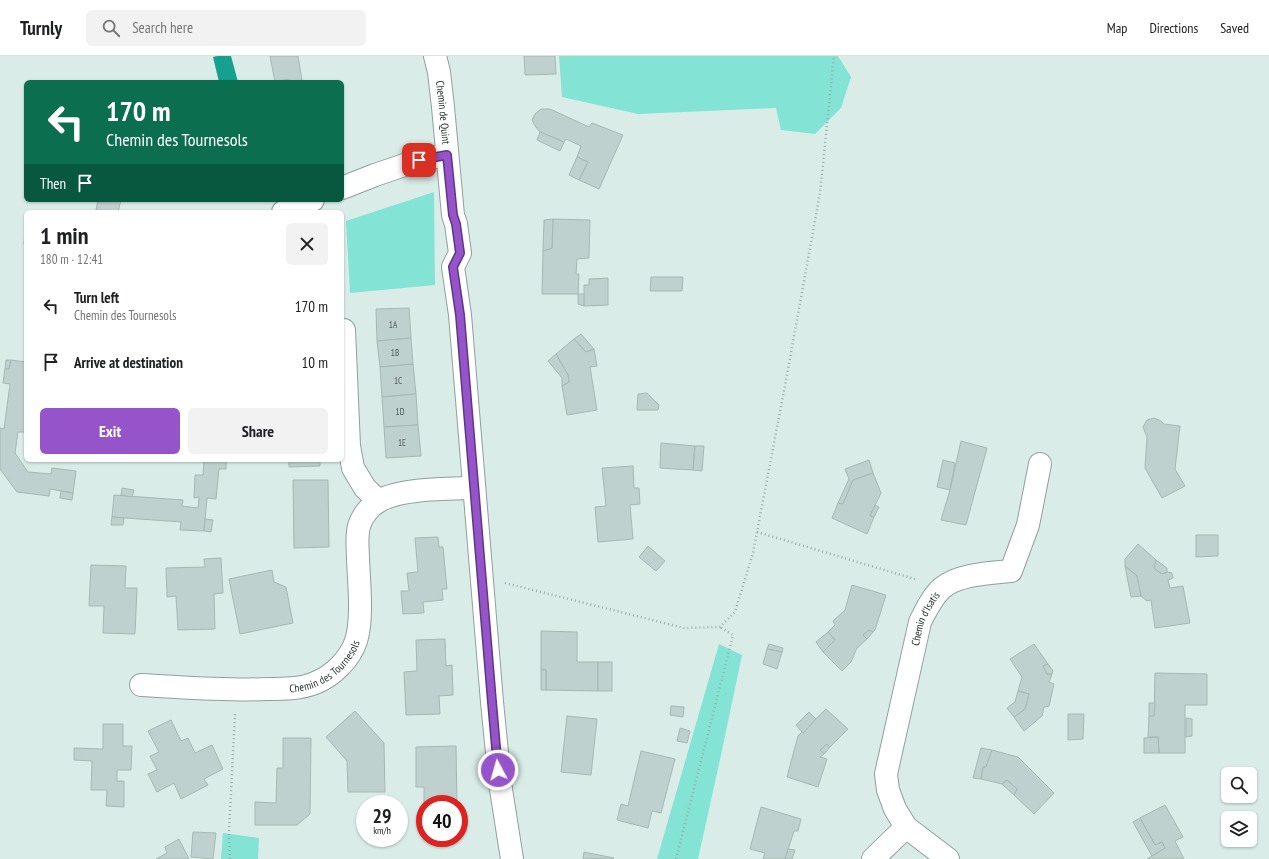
<!DOCTYPE html>
<meta charset="utf-8">
<style>
body{margin:0;font-family:"PT Sans Narrow",sans-serif;background:#f2f2f2;color:#202124;height:100vh;display:flex;flex-direction:column;font-size:15px;white-space:nowrap}
*{box-sizing:border-box;margin:0}
p{font-size:13px;color:#757577}
.icon{flex:none;width:22px;height:22px;fill:none;stroke:currentColor;stroke-width:2;stroke-linecap:round;stroke-linejoin:round}
.map{position:relative;flex:1;overflow:hidden}
.details{position:absolute;left:24px;top:154px;width:320px;height:252px;display:flex;flex-direction:column;background:#fff;border-radius:6px;box-shadow:0 1px 3px #0004}
.details>*{flex:none}
.hud{position:absolute;left:24px;top:24px;width:320px;height:122px;border-radius:6px;box-shadow:0 1px 3px #0004;background:#0b6e4f;color:#fff;overflow:hidden}
.buttons{position:absolute;left:1221px;top:711px;display:grid;gap:8px}
.buttons a{display:grid;place-items:center;width:36px;height:36px;border-radius:6px;background:#fff;box-shadow:0 1px 3px #0004;font-size:20px}
.speed{position:absolute;left:356px;top:739px;display:flex;gap:8px;font-size:20px;font-weight:700;text-align:center}
.speed>*{display:grid;place-content:center;width:52px;height:52px;border-radius:50%;background:#fff;box-shadow:0 1px 3px #0004;line-height:1}
.speed small{font-size:10px;font-weight:400}
.speed .limit{border:6px solid #d22;background:#fff;color:#111}
.pin{position:absolute;display:grid;place-items:center;width:34px;height:34px;color:#fff;margin:-17px;border-radius:8px;box-shadow:0 2px 6px #0006}
.me{position:absolute;width:44px;margin:-22px;rotate:354deg;stroke-linejoin:round;filter:drop-shadow(0 0 3px #0008)}
.turn{display:flex;align-items:center;gap:14px;height:84px;padding:0 16px;font-size:18px}
.turn .icon{width:52px;height:52px;stroke-width:2.5}
.turn b{display:block;font-size:28px;line-height:34px}
.then{display:flex;align-items:center;height:38px;padding:0 16px;background:#0003;gap:8px;font-size:15px}
.round{display:grid;place-items:center;flex:none;width:42px;height:42px;border-radius:6px;background:#f2f2f2}
.head{display:flex;align-items:center;justify-content:space-between;height:68px;padding:0 16px}
h1{font-size:24px;font-weight:700;line-height:30px}
.primary-button{display:flex;gap:8px;margin-top:auto;padding:8px 16px}
.primary-button a{flex:1;height:46px;border-radius:6px;background:#9554c9;color:#fff;font-size:16px;font-weight:700;line-height:46px;text-align:center}
.primary-button a+a{background:#f2f2f2;color:#202124}
ul{padding:0;list-style:none}
li{display:flex;align-items:center;gap:12px;height:56px;padding:0 16px}
li div{flex:1}
li b{display:block;font-size:15px}
li em{font-style:normal}
header{display:flex;align-items:center;gap:24px;box-sizing:border-box;height:56px;padding:0 20px;background:#fff;border-bottom:1px solid #e0e0e0}
header strong{font-size:19px}
nav{display:flex;gap:22px;margin-inline-start:auto;font-size:14px}
.search{width:280px;height:36px;background:#f2f2f2;display:flex;align-items:center;gap:10px;box-sizing:border-box;padding:0 14px;border-radius:6px;color:#757577;font-size:15px}
.map>svg:first-child{display:block}
</style>
<header>
<strong>Turnly</strong>
<div class="search"><svg class="icon" aria-label="search" viewBox="0 0 24 24"><circle cx="10" cy="10" r="6"/><path d="M15 15l6 6"/></svg>Search here</div>
<nav><a>Map</a><a>Directions</a><a>Saved</a></nav>
</header>
<div class="map">
<svg width="1269" height="803" viewBox="0 0 1269 803">
<rect width="100%" height="100%" fill="#d9ece8"/>
<g fill="#83e3d4">
<polygon points="559,0 838,0 851,21 841,52 815,78 781,74 776,52 638,58 562,41"/>
<polygon points="434,136 435,229 350,237 346,165"/>
<polygon points="719,588 742,599 721,699 698,803 657,803"/>
<polygon points="223,777 259,782 258,803 221,803"/>
</g>
<polygon fill="#15a090" points="217,0 231,0 238,26 219,26 213,1"/>
<g fill="#bfd1ce" stroke="#a6b8b4">
<polygon points="270,0 298,0 302,24 290,26 289,23 275,26"/>
<polygon points="524,0 555,0 556,18 525,19"/>
<polygon points="541,53 550,53 589,71 592,67 623,79 599,133 579,124 588,106 577,101 581,90 566,83 564,86 540,76 535,70 532,64 535,58"/>
<polygon points="540,76 564,86 560,95 537,84"/>
<polygon points="577,101 588,106 579,124 569,119"/>
<polygon points="98,144 121,144 118,156 109,156 96,154"/>
<polygon points="553,163 590,164 589,202 577,203 576,218 579,218 578,238 542,238 543,195 552,192"/>
<polygon points="553,163 552,192 543,195 544,164"/>
<polygon points="26,166 26,188 24,188"/>
<polygon points="651,221 683,221 682,235 650,235"/>
<polygon points="608,222 608,249 584,250 584,229 589,229 589,223"/>
<polygon points="578,238 584,238 584,250 578,248"/>
<polygon points="409,252 411,282 377,285 376,253"/>
<polygon points="581,278 594,293 586,296 574,283"/>
<polygon points="411,282 413,308 380,311 377,285"/>
<polygon points="574,283 586,296 594,293 597,310 590,311 597,354 567,359 562,330 569,326 568,319 556,298"/>
<polygon points="556,298 568,319 569,326 562,330 562,322 548,305"/>
<polygon points="6,304 11,304 9,313 5,313"/>
<polygon points="11,304 26,306 26,371 25,376 18,376 15,397 28,416 51,418 52,412 76,415 73,437 50,433 49,440 17,436 0,413 0,372 4,373 10,328 3,327 5,313 9,313"/>
<polygon points="413,308 416,338 382,341 380,311"/>
<polygon points="647,337 659,349 658,354 637,354 638,338"/>
<polygon points="416,338 418,369 384,371 382,341"/>
<polygon points="1154,362 1161,365 1164,368 1180,370 1175,413 1185,430 1162,442 1145,412 1147,381 1143,371 1147,364"/>
<polygon points="418,369 421,400 386,402 384,371"/>
<polygon points="961,385 987,392 966,469 941,464 950,434"/>
<polygon points="661,387 695,390 693,414 660,412"/>
<polygon points="695,390 704,390 702,415 693,414"/>
<polygon points="204,404 226,404 226,413 219,413 216,443 207,442 204,475 180,474 181,466 112,461 114,439 183,444 182,450 198,452 199,441 194,442 195,419 203,419"/>
<polygon points="289,404 320,404 320,410 289,411"/>
<polygon points="869,404 873,417 853,424 843,448 838,447 849,423 845,413"/>
<polygon points="943,404 955,407 950,434 937,431"/>
<polygon points="633,410 634,432 639,432 640,448 630,449 633,483 598,486 595,451 606,450 602,412"/>
<polygon points="873,417 881,437 870,460 874,461 867,478 832,462 838,447 843,448 853,424"/>
<polygon points="293,424 328,424 329,491 294,492"/>
<polygon points="122,432 134,434 132,441 121,439"/>
<polygon points="61,435 73,437 72,444 60,442"/>
<polygon points="875,449 879,451 874,461 870,460"/>
<polygon points="112,461 124,462 123,469 111,469"/>
<polygon points="205,463 213,464 211,476 204,475"/>
<polygon points="1196,479 1218,479 1218,500 1196,501"/>
<polygon points="438,481 439,491 443,491 447,533 442,533 443,544 423,546 424,557 403,558 401,535 409,535 407,517 418,516 415,482"/>
<polygon points="1138,488 1156,504 1154,512 1162,518 1167,516 1172,517 1173,522 1168,524 1170,532 1183,530 1190,567 1155,572 1151,544 1147,545 1141,540 1137,520 1125,510 1125,503"/>
<polygon points="648,490 665,505 656,515 639,501"/>
<polygon points="221,502 223,537 214,538 215,573 178,574 176,540 167,541 166,512 205,511 204,503"/>
<polygon points="1156,504 1167,512 1167,516 1162,518 1154,512"/>
<polygon points="91,509 126,510 125,532 137,532 135,578 103,577 104,550 89,550"/>
<polygon points="1125,510 1137,520 1141,540 1131,541"/>
<polygon points="272,514 274,526 286,531 293,567 240,578 229,523"/>
<polygon points="852,529 886,539 875,574 873,576 869,574 863,579 867,583 857,592 851,606 842,615 823,596 835,584 828,576 835,569 833,565 845,554"/>
<polygon points="869,574 873,576 867,583 863,579"/>
<polygon points="541,575 577,576 577,606 598,606 598,635 546,634 546,614 541,614"/>
<polygon points="828,576 835,584 823,596 816,586"/>
<polygon points="445,583 446,610 452,609 453,639 439,640 440,658 406,659 404,616 417,615 416,584"/>
<polygon points="769,588 783,592 782,596 767,593"/>
<polygon points="1034,588 1048,608 1043,610 1047,618 1052,618 1049,626 1054,628 1049,650 1044,651 1042,660 1024,675 1014,661 1025,653 1029,638 1018,635 1022,621 1010,603"/>
<polygon points="767,593 782,596 777,613 763,608"/>
<rect x="598" y="606" width="14" height="29"/>
<polygon points="1048,608 1053,615 1052,618 1047,618 1043,610"/>
<rect x="541" y="614" width="5" height="20"/>
<polygon points="1155,617 1207,618 1207,649 1185,649 1185,697 1159,697 1158,681 1148,681 1149,660 1154,660"/>
<polygon points="1018,635 1029,638 1025,653 1014,661 1007,652 1015,646"/>
<polygon points="1149,647 1155,647 1154,660 1149,660"/>
<polygon points="671,650 684,651 683,661 670,659"/>
<polygon points="826,653 848,673 830,691 827,688 820,694 824,698 820,701 827,703 818,731 787,721 798,680"/>
<polygon points="355,655 384,687 385,736 348,736 347,705 326,681"/>
<polygon points="809,656 816,663 803,677 796,669"/>
<polygon points="1068,658 1084,658 1083,683 1068,684"/>
<polygon points="567,660 597,663 591,719 561,716"/>
<polygon points="1186,662 1192,663 1192,680 1186,681"/>
<polygon points="171,664 181,685 188,682 195,697 212,689 223,713 204,723 208,729 181,743 174,727 157,736 148,718 157,714 150,700 159,696 148,675"/>
<polygon points="103,668 123,668 123,690 132,690 131,714 117,714 117,725 124,725 124,751 106,750 107,734 91,734 92,705 74,704 74,692 103,693"/>
<polygon points="680,672 690,675 687,687 677,685"/>
<polygon points="1158,681 1159,697 1144,697 1144,682"/>
<polygon points="283,682 311,682 310,758 297,769 255,769 255,746 276,747 277,712 283,712"/>
<polygon points="827,688 830,691 824,698 820,694"/>
<polygon points="456,690 457,748 424,748 424,731 416,731 416,691"/>
<polygon points="981,692 992,694 986,711 983,711 981,723 973,722"/>
<polygon points="992,694 1018,701 1054,737 1034,758 1014,739 1017,733 1007,724 1002,728 981,723 983,711 986,711"/>
<polygon points="641,695 675,703 661,757 652,755 648,772 617,764 621,748 628,750"/>
<polygon points="1007,724 1017,733 1014,739 1002,728"/>
<polygon points="1165,749 1183,781 1175,785 1184,803 1147,803 1165,792 1162,786 1155,789 1140,762"/>
<polygon points="761,751 801,763 798,775 794,775 785,803 763,803 765,797 750,793"/>
<polygon points="1140,762 1155,789 1162,786 1165,792 1152,800 1133,766"/>
<polygon points="193,776 216,777 213,803 191,801"/>
<polygon points="179,783 189,803 156,803 167,797 165,791"/>
<polygon points="788,793 795,794 792,803 785,803"/>
<polygon points="584,796 614,802 583,803"/>
</g>
<g fill="none" stroke-linecap="round" stroke-linejoin="round">
<defs>
<g id="street">
<polyline points="342,132 375,119 419,104 447,99"/>
<polyline points="283,156 313,144"/>
<polyline points="344,274 349,390 353,412 365,432 379,445"/>
<path id="s1" d="M141,629C183,631 225,635 268,633C283,633 301,633 315,627C333,620 350,603 356,585C363,563 359,527 358,503C358,493 356,481 359,470C362,460 370,450 379,445C401,432 449,433 474,432"/>
<polyline points="873,803 906,771"/>
<path id="s2" d="M948,803L906,771L895,753L888,734L886,718L920,566C926,554 932,541 942,532C958,518 991,517 1011,515L1028,469L1040,408"/>
</g>
<g id="secondary">
<path id="s3" d="M435,0L439,16L443,51L453,159L456,168L460,197L453,211L460,259L492,646L500,727L512,803"/>
</g>
</defs>
<use href="#street" stroke="#8fa09c" stroke-width="24"/>
<use href="#secondary" stroke="#8fa09c" stroke-width="24"/>
<g stroke="#9caba8" stroke-width="2.5" stroke-dasharray="1 3" stroke-linecap="butt">
<polyline points="342,241 343,251"/>
<polyline points="757,476 918,524"/>
<polyline points="505,527 684,572 720,571 735,556 753,497 787,319 820,137 834,0"/>
<polyline points="230,803 229,776 235,657"/>
<polyline points="676,803 733,579 720,571"/>
</g>
<use href="#street" stroke="#fff" stroke-width="22"/>
<use href="#secondary" stroke="#fff" stroke-width="22"/>
</g>
<g fill="none" stroke-linecap="round" stroke-linejoin="round">
<defs>
<polyline id="route" points="419,104 447,99 453,159 456,168 460,197 453,211 460,259 492,646 498,714"/>
</defs>
<use href="#route" stroke="#613783" stroke-width="10"/>
<use href="#route" stroke="#9554c9" stroke-width="7"/>
</g>
<g text-anchor="middle" dominant-baseline="central" stroke-width="3" stroke-linejoin="round" paint-order="stroke">
<g font-size="9" fill="#4d5755">
<text x="393" y="268">1A</text>
<text x="395" y="296">1B</text>
<text x="398" y="324">1C</text>
<text x="400" y="355">1D</text>
<text x="402" y="386">1E</text>
</g>
<g font-size="11" fill="#272e2d" stroke="#d9ece8">
<text stroke="none"><textPath href="#s3" startOffset="57">Chemin de Quint</textPath></text>
<text stroke="none"><textPath href="#s2" startOffset="271">Chemin d'Isatis</textPath></text>
<text stroke="none"><textPath href="#s1" startOffset="192">Chemin des Tournesols</textPath></text>
</g>
</g>
</svg>
<div class="buttons">
<a><svg class="icon" aria-label="search" viewBox="0 0 24 24"><circle cx="10" cy="10" r="6"/><path d="M15 15l6 6"/></svg></a>
<a><svg class="icon" aria-label="layers" viewBox="0 0 24 24"><path d="M12 4l9 5-9 5-9-5zM3 14l9 5 9-5"/></svg></a>
</div>
<div class="speed"><div>29<small>km/h</small></div><div class="limit">40</div></div>
<div class="pin" style="left:419px;top:104px;background:#d93025"><svg class="icon" aria-label="arrive" viewBox="0 0 24 24"><path d="M6 21V4h12l-3 4 3 4H6"/></svg></div>
<svg class="me" style="left:498px;top:714px" viewBox="-20 -20 40 40"><circle r="17" fill="#9554c9" stroke="#fff" stroke-width="3"/><path d="M0-11L8 9 0 5-8 9z" fill="#fff"/></svg>
<div class="hud">
<div class="turn"><svg class="icon" aria-label="left" viewBox="0 0 24 24"><path d="M17 20v-9H6M10 6l-5 5 5 5"/></svg><div><b>170 m</b>Chemin des Tournesols</div></div>
<div class="then">Then<svg class="icon" aria-label="arrive" viewBox="0 0 24 24"><path d="M6 21V4h12l-3 4 3 4H6"/></svg></div>
</div>
<section class="details">
<div class="head"><div><h1>1 min</h1><p>180 m · 12:41</p></div><a class="round"><svg class="icon" aria-label="close" viewBox="0 0 24 24"><path d="M6 6l12 12M18 6L6 18"/></svg></a></div>
<ul>
<li><svg class="icon" aria-label="left" viewBox="0 0 24 24"><path d="M17 20v-9H6M10 6l-5 5 5 5"/></svg><div><b>Turn left</b><p>Chemin des Tournesols</p></div><em>170 m</em></li>
<li><svg class="icon" aria-label="arrive" viewBox="0 0 24 24"><path d="M6 21V4h12l-3 4 3 4H6"/></svg><div><b>Arrive at destination</b></div><em>10 m</em></li>
</ul>
<div class="primary-button"><a>Exit</a><a>Share</a></div>
</section>
</div>
